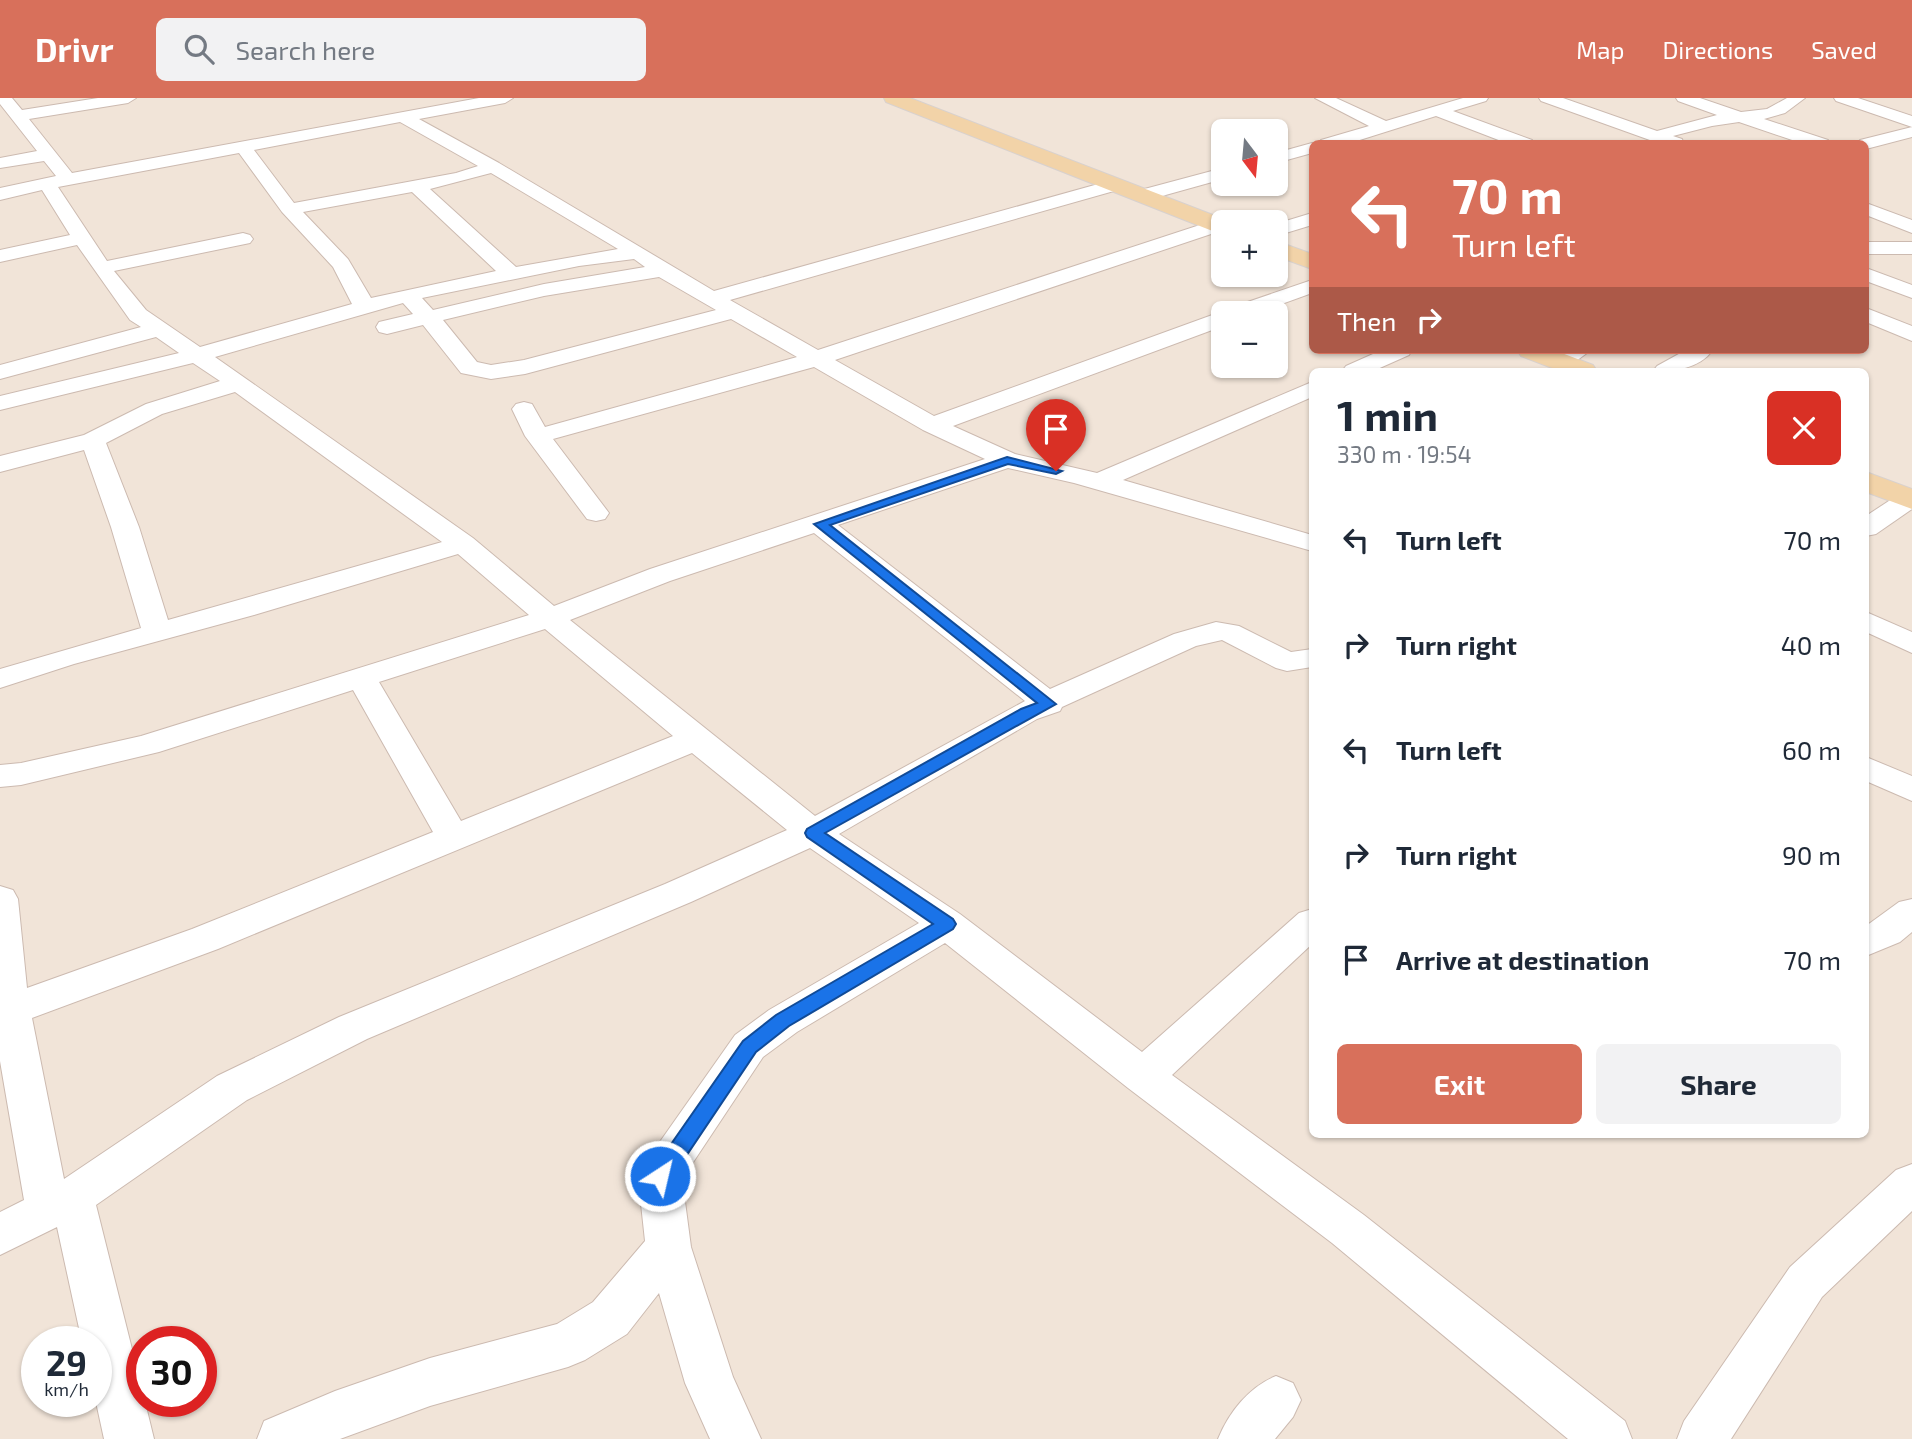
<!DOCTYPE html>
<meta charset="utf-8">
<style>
body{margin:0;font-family:"Exo 2",sans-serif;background:#f2f2f3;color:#1f2937;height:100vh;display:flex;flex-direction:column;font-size:26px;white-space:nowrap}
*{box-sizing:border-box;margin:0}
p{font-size:23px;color:#747a83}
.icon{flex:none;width:38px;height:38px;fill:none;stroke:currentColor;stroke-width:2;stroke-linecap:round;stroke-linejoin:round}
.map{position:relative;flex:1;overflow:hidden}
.panel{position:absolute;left:1309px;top:270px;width:560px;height:770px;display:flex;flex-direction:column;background:#fff;border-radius:10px;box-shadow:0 2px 5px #0004}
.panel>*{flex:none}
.banner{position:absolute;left:1309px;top:42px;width:560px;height:214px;border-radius:10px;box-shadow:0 2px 5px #0004;background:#d8705b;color:#fff;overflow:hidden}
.needle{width:46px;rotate:164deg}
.tools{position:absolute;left:1211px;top:21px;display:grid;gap:14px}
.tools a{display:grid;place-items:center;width:77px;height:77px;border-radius:10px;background:#fff;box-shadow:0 2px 5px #0004;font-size:35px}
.speed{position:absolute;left:21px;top:1228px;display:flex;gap:14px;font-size:35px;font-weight:700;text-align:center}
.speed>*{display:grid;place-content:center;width:91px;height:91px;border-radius:50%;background:#fff;box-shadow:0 2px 5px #0004;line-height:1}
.speed small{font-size:18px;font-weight:400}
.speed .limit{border:10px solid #d22;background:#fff;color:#111}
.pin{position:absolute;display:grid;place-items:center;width:60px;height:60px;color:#fff;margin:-72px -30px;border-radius:50% 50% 50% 0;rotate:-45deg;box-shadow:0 0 7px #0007}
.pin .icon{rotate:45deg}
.me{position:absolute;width:77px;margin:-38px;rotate:35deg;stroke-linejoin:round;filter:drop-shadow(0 0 5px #0008)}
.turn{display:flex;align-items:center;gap:24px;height:147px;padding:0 28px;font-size:32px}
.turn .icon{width:91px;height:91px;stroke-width:2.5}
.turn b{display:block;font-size:49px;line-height:60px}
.then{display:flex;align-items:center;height:66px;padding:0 28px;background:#0003;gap:14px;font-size:26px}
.round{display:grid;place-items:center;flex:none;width:74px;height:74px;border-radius:10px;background:#f2f2f3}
.headline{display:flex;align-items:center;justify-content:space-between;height:119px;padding:0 28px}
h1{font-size:42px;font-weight:700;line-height:52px}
.cta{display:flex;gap:14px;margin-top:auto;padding:14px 28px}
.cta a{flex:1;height:80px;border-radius:10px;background:#d8705b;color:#fff;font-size:28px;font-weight:700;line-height:80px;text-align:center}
.cta a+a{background:#f2f2f3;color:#1f2937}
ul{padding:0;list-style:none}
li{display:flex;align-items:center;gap:21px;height:105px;padding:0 28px}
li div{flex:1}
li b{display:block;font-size:26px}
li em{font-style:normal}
header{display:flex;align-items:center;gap:42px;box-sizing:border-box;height:98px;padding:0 35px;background:#d8705b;color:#fff}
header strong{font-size:33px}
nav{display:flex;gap:38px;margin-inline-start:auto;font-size:24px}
.search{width:490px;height:63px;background:#f2f2f3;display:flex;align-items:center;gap:18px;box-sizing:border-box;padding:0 24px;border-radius:10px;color:#747a83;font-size:26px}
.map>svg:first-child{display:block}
</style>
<header>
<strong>Drivr</strong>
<div class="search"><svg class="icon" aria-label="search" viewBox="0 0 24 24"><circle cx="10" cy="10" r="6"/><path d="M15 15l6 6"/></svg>Search here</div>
<nav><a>Map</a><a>Directions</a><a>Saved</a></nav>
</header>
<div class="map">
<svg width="1912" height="1341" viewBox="0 0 1912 1341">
<rect width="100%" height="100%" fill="#faf3e9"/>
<path fill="#f1e4d8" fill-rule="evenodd" d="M0,0H1912V1341H0ZM1223,33H1276V86H1223ZM1312,46H1866V252H1312ZM1223,124H1276V177H1223ZM1223,215H1276V268H1223ZM1312,273H1866V1036H1312ZM37,1244H96V1304H37ZM142,1244H201V1304H142Z"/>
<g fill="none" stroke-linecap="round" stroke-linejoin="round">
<defs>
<g id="street">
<path d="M0,0H12L22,12L98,0H136L128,5L29,21L72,75L479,0H513L505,5L419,21L499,65L714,193L1109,83L1115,82L1124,87L1121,91L730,202L818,252L1212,123H1226L1223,124V132L835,262L934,318L1215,216L1226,215H1223V228L953,328L1015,356L1097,375L1312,284V299L1123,382L1312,437V453L1074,385L1008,370L838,427L1050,591L1174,536L1216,524L1239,528L1291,554L1312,551V569L1287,573L1276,570L1222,542L1196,548L1062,609L1060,613L1037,621L839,736L960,816L1142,954L1299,815L1312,811V846L1172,977L1364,1117L1625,1323L1632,1341H1568L1332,1145L1128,990L945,845L797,934L763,959L682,1081L691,1149L733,1279L761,1341H710L685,1285L659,1195L627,1236L585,1262L568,1269L430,1308L340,1341H257L264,1323L335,1293L430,1260L557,1226L593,1204L645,1143L638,1078L645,1065L735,937L769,912L919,825L810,750L691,804L367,941L247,1002L96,1107L142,1291V1304H145L154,1341H104L96,1304V1244H82L57,1129L0,1157V1114L24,1102L0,963V788L13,792L18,801L27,890L192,831L433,734L353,592L159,654L21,687L0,689V667L21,665L141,638L529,517L458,456L254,517L74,566L0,590V571L141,530L111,429L84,352L0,374V358L84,337L146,306L220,283L193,265L0,312V298L179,255L156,239L0,281V267L141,229L130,222L77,147L0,164V152L70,137L42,92L0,102V90L56,78L44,63L0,70V60L37,53L0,6ZM400,24L478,68L456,75L294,105L254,52ZM239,55L282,114L333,169L352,206L200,249L146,212L114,173L250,145L253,141L250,137L243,135L107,163L58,89ZM491,75L618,151L516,169L430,91ZM412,94L496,173L371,200L348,161L303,114ZM634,161L645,169L544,186L433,212L422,200L579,168ZM659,179L716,212L524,262L491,267L477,264L443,222L544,198ZM403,205L413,216L379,224L376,229L379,234L387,236L423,227L461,275L491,281L525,276L731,221L797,259L545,329L532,306L524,304L516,306L512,311L525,338L587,421L596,423L605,421L609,415L553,341L814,269L923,332L985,361L650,471L554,508L473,440L215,259ZM235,294L442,444L168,522L139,429L106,345L162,316ZM814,435L1025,603L815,718L570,522L670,483ZM545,531L673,638L461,723L379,584ZM692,655L787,732L665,786L339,919L217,978L64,1081L32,920L218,851Z"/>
<polygon points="1315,0 1336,0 1386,23 1463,0 1488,0 1486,3 1453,13 1532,42 1534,46 1509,46 1436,18 1347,46 1319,46 1321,42 1369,28"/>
<polygon points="1539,0 1563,0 1657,33 1717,17 1678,3 1676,0 1700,0 1741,14 1767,11 1787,0 1805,0 1785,15 1764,21 1828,42 1830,46 1804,46 1739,24 1712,28 1673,38 1682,41 1684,46 1661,46 1541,3"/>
<polygon points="1834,0 1858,0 1912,18 1912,39 1866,51 1866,46 1858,46 1860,42 1912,29 1836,3"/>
<polygon points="1312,45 1315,46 1312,46 1312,55 1276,65 1276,55"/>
<polygon points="1223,70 1223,81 1144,103 1135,97 1137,93"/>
<polygon points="1866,105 1912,122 1912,135 1866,117"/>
<polygon points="1312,115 1312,127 1276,138 1276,126"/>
<rect x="1866" y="144" width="46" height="12"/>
<polygon points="1866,170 1912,187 1912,200 1866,183"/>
<polygon points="1312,182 1312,195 1257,215 1227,215 1230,210"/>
<polygon points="1866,210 1912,228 1912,243 1866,224"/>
<polygon points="1382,252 1412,252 1409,257 1373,273 1342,273 1346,268"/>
<polygon points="1564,252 1591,252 1568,269 1552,269 1549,264"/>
<path d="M1686,252H1713C1699,271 1675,273 1653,273L1657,268Z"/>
<polygon points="1912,394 1912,411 1876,436 1866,438 1866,418 1901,395"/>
<polygon points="1866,514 1912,534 1912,555 1866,534"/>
<polygon points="1866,659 1912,678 1912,703 1866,683"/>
<polygon points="1912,801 1912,834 1900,844 1866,858 1866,828 1899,804"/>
<polygon points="1912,1066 1912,1113 1822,1199 1731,1341 1677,1341 1684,1323 1790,1169 1896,1072"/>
<path d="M1276,1278L1293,1285L1301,1302L1293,1319L1275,1341H1218C1229,1314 1249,1289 1276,1278Z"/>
</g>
<g id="primary">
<polygon points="884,0 910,0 1231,124 1223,124 1223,136 1215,134 886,4"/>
<polygon points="1276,143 1312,156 1312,171 1276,158"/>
<polygon points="1517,252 1554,252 1593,267 1597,273 1560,273 1521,258"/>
<polygon points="1866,374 1912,391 1912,411 1866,394"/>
</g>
</defs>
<use href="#street" stroke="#ccbab0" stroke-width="2"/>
<use href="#primary" stroke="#d8d1ce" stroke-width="2"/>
<use href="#street" fill="#fff" fill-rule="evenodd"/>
<use href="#primary" fill="#f2d3a8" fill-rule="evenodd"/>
</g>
<polygon fill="#1a73e8" stroke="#114b97" stroke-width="2" points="1007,359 1062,373 1056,376 1008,366 830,427 1056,606 825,735 953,821 956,826 953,831 789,928 756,954 668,1085 660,1087 653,1085 650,1078 653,1072 743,943 776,917 933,826 807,739 805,735 807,731 1021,611 1037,605 814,426"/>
</svg>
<div class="tools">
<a><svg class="needle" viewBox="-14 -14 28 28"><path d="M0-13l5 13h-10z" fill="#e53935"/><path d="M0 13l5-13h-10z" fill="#747a83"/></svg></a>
<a>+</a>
<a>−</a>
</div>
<div class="speed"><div>29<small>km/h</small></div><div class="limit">30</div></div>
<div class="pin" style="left:1056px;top:373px;background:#d93025"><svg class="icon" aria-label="arrive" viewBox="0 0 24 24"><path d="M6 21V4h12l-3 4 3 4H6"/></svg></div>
<svg class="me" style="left:660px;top:1078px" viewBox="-20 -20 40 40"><circle r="17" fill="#1a73e8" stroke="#fff" stroke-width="3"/><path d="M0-11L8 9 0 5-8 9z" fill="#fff"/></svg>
<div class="banner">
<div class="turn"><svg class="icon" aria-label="left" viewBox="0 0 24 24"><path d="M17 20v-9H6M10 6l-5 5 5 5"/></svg><div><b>70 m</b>Turn left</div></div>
<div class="then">Then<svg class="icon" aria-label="right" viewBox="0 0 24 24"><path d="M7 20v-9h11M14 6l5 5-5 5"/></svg></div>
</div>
<section class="panel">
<div class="headline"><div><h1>1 min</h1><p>330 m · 19:54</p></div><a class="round" style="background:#d93025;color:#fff"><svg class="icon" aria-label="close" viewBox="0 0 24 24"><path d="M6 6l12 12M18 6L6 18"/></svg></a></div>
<ul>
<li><svg class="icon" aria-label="left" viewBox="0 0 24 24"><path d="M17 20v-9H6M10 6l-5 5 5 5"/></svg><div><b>Turn left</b></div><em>70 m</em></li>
<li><svg class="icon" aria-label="right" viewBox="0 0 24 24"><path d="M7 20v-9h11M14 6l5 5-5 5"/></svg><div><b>Turn right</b></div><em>40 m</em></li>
<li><svg class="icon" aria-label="left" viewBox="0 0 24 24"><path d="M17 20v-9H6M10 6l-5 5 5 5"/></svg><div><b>Turn left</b></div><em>60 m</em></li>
<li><svg class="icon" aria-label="right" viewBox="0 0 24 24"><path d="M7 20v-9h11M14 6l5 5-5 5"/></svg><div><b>Turn right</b></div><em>90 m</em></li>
<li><svg class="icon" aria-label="arrive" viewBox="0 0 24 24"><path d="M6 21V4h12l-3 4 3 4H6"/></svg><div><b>Arrive at destination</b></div><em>70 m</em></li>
</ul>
<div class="cta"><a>Exit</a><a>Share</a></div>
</section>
</div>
